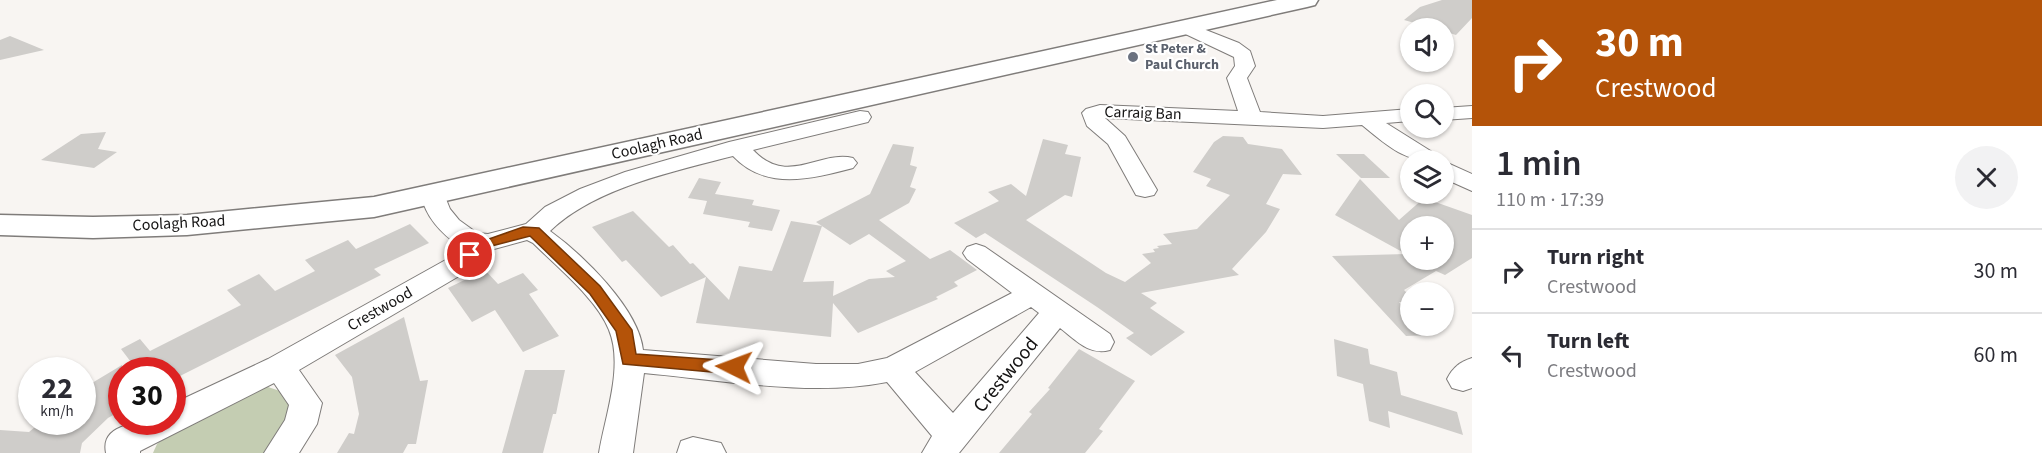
<!DOCTYPE html>
<meta charset="utf-8">
<style>
body{margin:0;font-family:"Source Sans 3",sans-serif;background:#f2f2f3;color:#2b2b33;height:100vh;display:flex;flex-direction:column;font-size:22px;white-space:nowrap}
*{box-sizing:border-box;margin:0}
p{font-size:20px;color:#7c7c81}
.icon{flex:none;width:33px;height:33px;fill:none;stroke:currentColor;stroke-width:2;stroke-linecap:round;stroke-linejoin:round}
.map{position:relative;flex:1;overflow:hidden}
.side{display:flex;flex-direction:column;background:#fff;width:570px}
.side>*{flex:none}
.guide{background:#b45309;color:#fff;overflow:hidden}
.controls{position:absolute;left:1400px;top:18px;display:grid;gap:12px}
.controls a{display:grid;place-items:center;width:54px;height:54px;border-radius:50%;background:#fff;box-shadow:0 2px 4px #0004;font-size:30px}
.speed{position:absolute;left:18px;top:357px;display:flex;gap:12px;font-size:30px;font-weight:700;text-align:center}
.speed>*{display:grid;place-content:center;width:78px;height:78px;border-radius:50%;background:#fff;box-shadow:0 2px 4px #0004;line-height:1}
.speed small{font-size:15px;font-weight:400}
.speed .limit{border:9px solid #d22;background:#fff;color:#111}
.pin{position:absolute;display:grid;place-items:center;width:51px;height:51px;color:#fff;margin:-26px;border:3px solid #fff;border-radius:50%;box-shadow:0 2px 6px #0007}
.me{position:absolute;width:66px;margin:-33px;rotate:273deg;stroke-linejoin:round;filter:drop-shadow(0 0 4px #0008)}
.turn{display:flex;align-items:center;gap:21px;height:126px;padding:0 24px;font-size:27px}
.turn .icon{width:78px;height:78px;stroke-width:2.5}
.turn b{display:block;font-size:42px;line-height:51px}
.round{display:grid;place-items:center;flex:none;width:63px;height:63px;border-radius:32px;background:#f2f2f3}
.head{display:flex;align-items:center;justify-content:space-between;height:102px;padding:0 24px}
h1{font-size:36px;font-weight:600;line-height:45px}
ul{padding:0;list-style:none}
li{display:flex;align-items:center;gap:18px;height:84px;padding:0 24px;border-top:2px solid #e1e1e2}
li div{flex:1}
li b{display:block;font-size:22px}
li em{font-style:normal}
main{display:flex;flex:1;min-height:0}
.map>svg:first-child{display:block}
</style>
<main>
<div class="map">
<svg width="1472" height="453" viewBox="0 0 1472 453">
<rect width="100%" height="100%" fill="#f8f5f2"/>
<polygon fill="#c4cdb2" points="268,387 283,392 292,410 273,453 153,453 157,444 172,432 252,388"/>
<g fill="#cfcdca" fill-rule="evenodd">
<polygon points="1442,0 1472,0 1472,18 1456,35 1443,31 1443,28 1432,28 1404,20 1420,7"/>
<polygon points="10,36 44,50 0,60 0,40"/>
<polygon points="106,132 98,149 117,152 94,168 41,160 81,134"/>
<polygon points="1223,136 1243,137 1248,144 1282,149 1302,175 1283,174 1266,204 1280,209 1266,232 1232,269 1239,275 1141,293 1157,303 1150,308 1185,332 1151,356 1126,338 1134,333 1097,307 985,233 976,238 954,223 999,201 988,192 1011,184 1026,196 1043,139 1068,145 1065,154 1081,157 1072,197 1065,195 1026,220 1106,273 1125,282 1151,263 1142,254 1155,252 1153,249 1159,248 1157,246 1172,244 1163,234 1197,229 1230,195 1206,186 1211,179 1193,172 1214,142"/>
<polygon points="893,144 914,147 910,165 917,167 910,187 916,189 909,203 879,220 930,259 950,250 977,270 954,282 958,286 936,297 938,299 858,333 833,303 831,337 696,323 706,277 661,297 626,260 622,262 592,227 633,211 669,247 673,245 690,264 693,263 729,300 739,266 772,271 791,221 822,226 803,282 834,281 833,296 869,279 895,277 886,271 906,261 869,234 850,245 816,222 870,194"/>
<polygon points="1336,154 1364,154 1390,178 1361,178"/>
<polygon points="699,178 721,182 715,194 754,200 752,205 780,210 772,231 748,227 750,222 703,214 707,201 688,198"/>
<path d="M1360,179L1399,220L1424,198L1472,215V258L1445,275L1436,271L1404,290L1410,296V302H1399L1410,314V326H1421L1430,335L1406,336L1332,256L1406,254L1335,215ZM1410,226H1443V260H1410Z"/>
<polygon points="410,224 429,243 374,269 381,275 172,380 172,370 137,370 121,349 140,339 150,351 241,305 227,290 259,274 275,291 315,271 305,260 348,240 356,249"/>
<polygon points="485,270 498,284 523,273 538,290 529,294 559,336 523,352 495,310 472,322 448,288"/>
<polygon points="404,317 420,381 428,380 416,444 408,444 403,453 337,453 349,433 354,434 359,414 352,377 335,355"/>
<polygon points="1334,339 1368,349 1370,364 1397,372 1401,395 1457,412 1463,435 1388,411 1390,428 1369,421 1363,384 1337,376"/>
<polygon points="1079,349 1135,381 1099,429 1103,431 1085,453 999,453 1032,414 1029,412 1050,389 1048,388"/>
<polygon points="122,365 122,410 108,418 82,443 80,453 0,453 0,430 29,432 41,422 82,422 82,389"/>
<polygon points="525,370 565,370 556,414 553,414 543,453 502,453"/>
</g>
<g fill="none" stroke-linecap="round" stroke-linejoin="round">
<defs>
<g id="street">
<path d="M1183,21L1239,43L1250,51L1255,66L1247,78L1260,112L1323,116L1410,109V121L1386,123L1437,155L1440,160C1406,164 1388,146 1362,125L1323,128L1105,118L1125,136L1157,190L1154,195L1145,197L1136,195L1108,144L1087,126L1082,113L1086,109L1100,105L1238,111L1227,78L1235,66L1234,57L1177,30L1174,26Z"/>
<polygon points="1472,106 1472,118 1443,120 1443,108"/>
<path d="M860,111L868,112L871,117L868,122L753,150C788,187 819,150 853,158L857,163L853,168C811,179 766,191 733,156C675,171 594,188 550,231C582,254 639,309 643,350L816,364H858L887,358L1012,293L967,259L963,253L967,247L976,244L985,247L1110,334L1114,342L1110,350C1089,356 1076,340 1060,328L959,453H922L932,436L887,382C812,397 720,380 644,373L633,453H599C605,416 624,366 609,330C597,299 556,266 533,243L527,240L483,252L471,269L299,370L322,403L317,424L299,453H264L285,420L289,405L274,383L140,451V453H106C99,419 151,422 172,422V404L268,359L451,257L460,246C441,234 425,216 421,194L424,189L433,187L442,189L450,209L459,220L477,233L488,234L526,224L545,207L580,189L625,172L729,142ZM1031,307L1039,313L953,413L915,372Z"/>
<polygon points="1443,161 1472,174 1472,191 1443,178"/>
<path d="M1472,358V388L1463,391L1452,388L1447,379C1453,367 1460,362 1472,358Z"/>
<polygon points="693,437 721,443 726,453 677,453 681,441"/>
</g>
<polygon id="secondary" points="1277,0 1318,0 1315,5 1307,7 374,217 187,235 93,238 0,235 0,215 93,217 187,215 374,197"/>
</defs>
<use href="#street" stroke="#7f7c7a" stroke-width="2"/>
<use href="#secondary" stroke="#7f7c7a" stroke-width="3"/>
<use href="#street" fill="#fff" fill-rule="evenodd"/>
<use href="#secondary" fill="#fff" fill-rule="evenodd"/>
</g>
<polygon fill="#b45309" stroke="#753606" stroke-width="1.5" points="523,227 539,228 600,286 632,330 636,354 734,361 742,367 740,372 734,374 623,364 616,331 590,294 530,236 480,249 475,258 464,258 462,255 470,241 489,239"/>
<circle fill="#6b7280" stroke="#fff" stroke-width="2" cx="1133" cy="57" r="6"/>
<g text-anchor="middle" dominant-baseline="central" stroke-width="4.5" stroke-linejoin="round" paint-order="stroke">
<g font-size="14" font-weight="bold" fill="#5b616d" stroke="#fff" text-anchor="start">
<text x="1145" y="49">St Peter &amp;<tspan x="1145" dy="16">Paul Church</tspan></text>
</g>
<g font-size="16" fill="#141313" stroke="#fff">
<text transform="translate(1143 113) rotate(2)">Carraig Ban</text>
<text transform="translate(657 144) rotate(-13)">Coolagh Road</text>
<text transform="translate(179 223) rotate(-3)">Coolagh Road</text>
<text transform="translate(380 309) rotate(-30)">Crestwood</text>
</g>
<g font-size="20" fill="#141313" stroke="#fff">
<text transform="translate(1006 375) rotate(-51)">Crestwood</text>
</g>
</g>
</svg>
<div class="controls">
<a><svg class="icon" aria-label="sound" viewBox="0 0 24 24"><path d="M4 9h4l5-4v14l-5-4H4zM17 9q2 3 0 6"/></svg></a>
<a><svg class="icon" aria-label="search" viewBox="0 0 24 24"><circle cx="10" cy="10" r="6"/><path d="M15 15l6 6"/></svg></a>
<a><svg class="icon" aria-label="layers" viewBox="0 0 24 24"><path d="M12 4l9 5-9 5-9-5zM3 14l9 5 9-5"/></svg></a>
<a>+</a>
<a>−</a>
</div>
<div class="speed"><div>22<small>km/h</small></div><div class="limit">30</div></div>
<div class="pin" style="left:470px;top:255px;background:#d93025"><svg class="icon" aria-label="arrive" viewBox="0 0 24 24"><path d="M6 21V4h12l-3 4 3 4H6"/></svg></div>
<svg class="me" style="left:734px;top:367px" viewBox="-20 -20 40 40"><path d="M0-17L14 15 0 8-14 15z" fill="#b45309" stroke="#fff" stroke-width="4"/></svg>
</div>
<section class="side">
<div class="guide">
<div class="turn"><svg class="icon" aria-label="right" viewBox="0 0 24 24"><path d="M7 20v-9h11M14 6l5 5-5 5"/></svg><div><b>30 m</b>Crestwood</div></div>
</div>
<div class="head"><div><h1>1 min</h1><p>110 m · 17:39</p></div><a class="round"><svg class="icon" aria-label="close" viewBox="0 0 24 24"><path d="M6 6l12 12M18 6L6 18"/></svg></a></div>
<ul>
<li><svg class="icon" aria-label="right" viewBox="0 0 24 24"><path d="M7 20v-9h11M14 6l5 5-5 5"/></svg><div><b>Turn right</b><p>Crestwood</p></div><em>30 m</em></li>
<li><svg class="icon" aria-label="left" viewBox="0 0 24 24"><path d="M17 20v-9H6M10 6l-5 5 5 5"/></svg><div><b>Turn left</b><p>Crestwood</p></div><em>60 m</em></li>
</ul>
</section>
</main>
